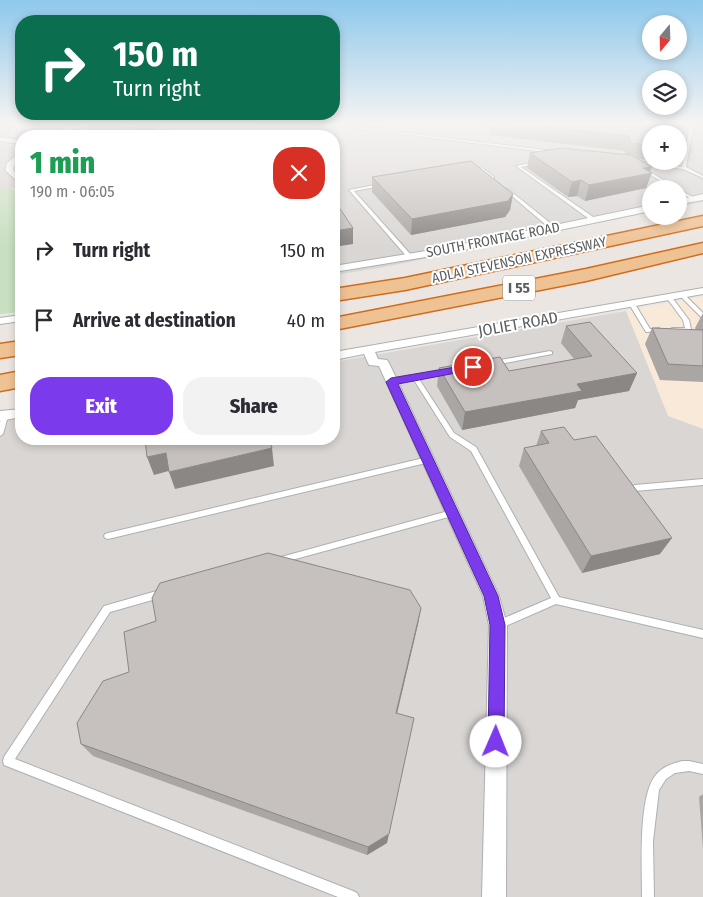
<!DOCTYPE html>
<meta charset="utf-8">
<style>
body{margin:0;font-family:"Fira Sans Condensed",sans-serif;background:#f2f2f3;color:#2b2b33;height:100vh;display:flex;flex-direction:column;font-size:19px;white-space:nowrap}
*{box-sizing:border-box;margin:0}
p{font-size:16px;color:#7c7c81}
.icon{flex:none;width:28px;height:28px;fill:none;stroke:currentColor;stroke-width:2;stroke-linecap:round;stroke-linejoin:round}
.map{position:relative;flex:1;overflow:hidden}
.sheet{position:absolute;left:15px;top:130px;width:325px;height:315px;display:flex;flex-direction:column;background:#fff;border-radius:20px;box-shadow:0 2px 8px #0003}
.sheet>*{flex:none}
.top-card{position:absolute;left:15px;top:15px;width:325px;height:105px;border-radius:20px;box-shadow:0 2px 8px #0003;background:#0b6e4f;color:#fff;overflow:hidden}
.needle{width:32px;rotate:199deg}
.tools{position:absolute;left:642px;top:15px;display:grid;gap:10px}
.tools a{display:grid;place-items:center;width:45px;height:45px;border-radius:50%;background:#fff;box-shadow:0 2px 8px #0003;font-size:25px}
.pin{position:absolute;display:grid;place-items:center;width:42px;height:42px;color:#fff;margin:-21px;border:2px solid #fff;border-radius:50%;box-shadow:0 1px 5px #0007}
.me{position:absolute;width:55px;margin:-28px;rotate:1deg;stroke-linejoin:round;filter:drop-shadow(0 0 4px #0008)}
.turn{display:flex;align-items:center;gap:18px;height:105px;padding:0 15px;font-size:22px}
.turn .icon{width:65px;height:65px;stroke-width:2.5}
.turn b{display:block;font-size:35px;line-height:42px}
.round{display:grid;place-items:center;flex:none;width:52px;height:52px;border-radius:20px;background:#f2f2f3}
.overview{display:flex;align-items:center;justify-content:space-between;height:85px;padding:0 15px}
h1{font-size:30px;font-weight:800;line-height:38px;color:#1e9e55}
.button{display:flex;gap:10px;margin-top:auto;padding:10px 15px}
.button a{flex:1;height:58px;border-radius:20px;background:#7c3aed;color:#fff;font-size:20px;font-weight:800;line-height:58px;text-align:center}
.button a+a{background:#f2f2f3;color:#2b2b33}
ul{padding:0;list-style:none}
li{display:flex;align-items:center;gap:15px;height:70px;padding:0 15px}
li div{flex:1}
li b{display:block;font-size:19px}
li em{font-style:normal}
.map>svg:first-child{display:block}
</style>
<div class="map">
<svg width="703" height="897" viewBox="0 0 703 897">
<rect width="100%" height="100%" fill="#ebe6e1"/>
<polygon fill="#f9e9d8" points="703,296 703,429 668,416 626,311"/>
<g fill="#d9d6d4" fill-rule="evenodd">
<path d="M0,123H703V202L679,207V189H651V212L385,267L334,275V136H21V188H0ZM651,134H679V161H651Z"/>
<polygon points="626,311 668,416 703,429 703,897 0,897 0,420 21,417 21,439 334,439 334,362"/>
</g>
<polygon fill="#c8dfc0" points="10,187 21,199 21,312 0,314 0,188"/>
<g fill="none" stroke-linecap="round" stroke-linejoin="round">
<defs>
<g id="lane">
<polygon points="176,123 180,123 160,136 156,136"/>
<polygon points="314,123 323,123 553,151 555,152 553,153"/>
<polygon points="687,123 694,124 686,167 703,176 703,178 683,169 635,163 634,162 636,161 682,167 690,125"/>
<polygon points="59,134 71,136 58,136"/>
<polygon points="535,162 537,163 536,164 521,167 596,219 596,221 592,221 516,166"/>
<polygon points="481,167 494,177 494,179 492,179 480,169 472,171 470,170"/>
<polygon points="645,169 696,199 693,200 679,192 679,189 674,189 644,171 643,170"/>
<polygon points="380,184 381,184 381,186 354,191 412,256 412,258 408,258 349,190"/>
<polygon points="506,189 508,189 555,227 555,229 551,229 506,191"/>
<polygon points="682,293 684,294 703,313 703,318 701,317 679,295"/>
<polygon points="669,295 671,296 689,320 691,329 690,330 672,332 669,330 672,328 685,328 683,320 666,297"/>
<polygon points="632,302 635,304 650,329 659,328 662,330 661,331 646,332 629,304"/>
<polygon points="550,351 552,352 552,354 495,365 492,363 495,361"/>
<polygon points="448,369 450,370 451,371 450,372 419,379 454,433 476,447 559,597 703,630 703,638 556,604 501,628 498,629 495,628 494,625 495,622 551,598 471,451 450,437 414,380 391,384 388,382 391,380"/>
<polygon points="3,414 7,414 8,416 3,434 0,436 0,422"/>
<polygon points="428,457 430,458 431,460 430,462 108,539 105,538 104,536 105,534 108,533"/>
<polygon points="703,479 703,485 635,491 632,490 631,488 632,486 635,485"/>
<polygon points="452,510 455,511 456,513 455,515 452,516 281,563 278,562 277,560 278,558 281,557"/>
<polygon points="160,590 163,591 164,594 163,597 110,612 15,759 353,891 357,893 359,897 338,897 4,765 3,761 4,757 104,606"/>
<path d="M682,761H689L703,764V774L689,771L675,773L666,779L659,790L653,841L654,897H642C642,868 638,798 655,776C662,767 671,764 682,761Z"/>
</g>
<g id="street">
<polygon points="74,123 82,123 61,136 52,136"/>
<polygon points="0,137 21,140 21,144 0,141"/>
<polygon points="18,154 21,154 21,160 14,166 13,170 21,179 21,185 5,170 7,163"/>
<polygon points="703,194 703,200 679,204 679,200"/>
<polygon points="651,205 651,211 444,254 334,272 334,266 444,248"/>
<polygon points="703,288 703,294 375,352 378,359 387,360 389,363 499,596 507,625 506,897 482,897 489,625 483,596 379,366 369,365 364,354 334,360 334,352"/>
<polygon points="21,315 21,321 0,324 0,318"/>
<polygon points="21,409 21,417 0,421 0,411"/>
</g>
<g id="highway">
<polygon points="703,216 703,226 405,290 334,301 334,289 405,278"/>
<polygon points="703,243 703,253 586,281 334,330 334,318 586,269"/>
<polygon points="21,341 21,355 0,358 0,344"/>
<polygon points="21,371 21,387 0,391 0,375"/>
</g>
</defs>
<use href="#lane" stroke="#adb0b2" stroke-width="2"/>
<use href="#street" stroke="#adb0b2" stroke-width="2"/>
<use href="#highway" stroke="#d06c1c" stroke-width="3"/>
<use href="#lane" fill="#fff" fill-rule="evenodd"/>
<use href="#street" fill="#fff" fill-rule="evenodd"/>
<use href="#highway" fill="#efc294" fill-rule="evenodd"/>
</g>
<g fill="#aaa6a3">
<polygon points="10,123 49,123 39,128 11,124"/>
<polygon points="86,123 164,123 145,136 90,136"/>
<polygon points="338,123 382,123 378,128"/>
<polygon points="459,123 667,123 651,134 651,160 637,159 650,172 646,188 585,201 577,196 568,197 527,168 530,153 625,155 625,151 490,135 491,126"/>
<polygon points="372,177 513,194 510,210 505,217 411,235 372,192"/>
<polygon points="703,313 703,382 660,380 645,344 652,328 696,330 695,328"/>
<polygon points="566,326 637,373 629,391 578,400 575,408 462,430 437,386 439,368 509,371 574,359 561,343"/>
<polygon points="541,431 574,440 660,554 582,573 519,466 524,448 536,446"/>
<polygon points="421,608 418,624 397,713 387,843 367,855 93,756 81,744"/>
<polygon points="703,794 703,849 699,797"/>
</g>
<g fill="#8b8785">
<polygon points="37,123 49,123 39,128"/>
<polygon points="140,123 164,123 145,136 135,136 133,128"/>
<polygon points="378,123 382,123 378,128"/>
<polygon points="652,167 649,174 652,173 646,188 585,201 589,185 643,168"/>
<polygon points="581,180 577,196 568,197 572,182"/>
<polygon points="513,194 510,210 505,217 411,235 412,219"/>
<polygon points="353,228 353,244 334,247 334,231"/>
<polygon points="637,373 629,391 578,400 575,408 462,430 465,412 577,384"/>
<polygon points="272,448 274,466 175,489 169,472"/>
<polygon points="166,453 172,470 154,475 147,457"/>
<polygon points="672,538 660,554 582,573 591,556"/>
<polygon points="421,608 418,624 394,726 396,713"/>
<polygon points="389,834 387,843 367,855 368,847"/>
</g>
<g fill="#c6c1be" stroke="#8b8785">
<polygon points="95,123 140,123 133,128"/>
<polygon points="505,123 667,123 669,134 651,134 651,145 630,143 629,136"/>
<polygon points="561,148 631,155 652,167 643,168 652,173 589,185 581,180 572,182 530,153"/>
<polygon points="471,161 513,194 508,201 412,219 372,177"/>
<polygon points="334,200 353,228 334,231"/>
<polygon points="590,322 637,373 577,384 582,391 465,412 439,368 500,357 509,371 592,356 566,326"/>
<polygon points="652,328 703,330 703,366 668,364"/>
<polygon points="564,427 574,440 596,436 672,538 591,556 524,448 549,443 541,431"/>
<polygon points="145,439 269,439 272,448 169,472 166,453 147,457"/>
<polygon points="268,553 410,590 421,608 396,713 414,718 389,834 368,847 81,744 77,723 103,681 129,672 124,632 156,621 152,598 160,583"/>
</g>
<linearGradient id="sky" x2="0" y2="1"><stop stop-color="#8ec8ec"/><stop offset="0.5" stop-color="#f6f4f2"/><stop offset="1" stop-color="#f6f4f2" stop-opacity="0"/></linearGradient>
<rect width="703" height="248" fill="url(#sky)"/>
<polygon fill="#7c3aed" stroke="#51269a" points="473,364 478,367 477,369 398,384 498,596 505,625 504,742 502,747 496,750 490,747 488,742 490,625 484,596 386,382 391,378"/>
<g text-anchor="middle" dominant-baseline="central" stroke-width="4" stroke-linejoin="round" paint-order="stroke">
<g font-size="14" fill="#5a5e60" stroke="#fff">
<text transform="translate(493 240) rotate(-11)">SOUTH FRONTAGE ROAD</text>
<text transform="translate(519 260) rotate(-12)">ADLAI STEVENSON EXPRESSWAY</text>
</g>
<rect fill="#fff" stroke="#8c8e90" stroke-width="1" x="503" y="275.5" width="32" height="25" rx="4"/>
<g font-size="15" font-weight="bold" fill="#5a5e60">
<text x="519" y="288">I 55</text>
</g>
<g font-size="16" fill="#5a5e60" stroke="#fff">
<text transform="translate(518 324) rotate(-10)">JOLIET ROAD</text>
</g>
</g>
</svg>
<div class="tools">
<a><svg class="needle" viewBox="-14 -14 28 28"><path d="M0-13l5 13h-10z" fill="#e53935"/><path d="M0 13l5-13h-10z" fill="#7c7c81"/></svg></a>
<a><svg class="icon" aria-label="layers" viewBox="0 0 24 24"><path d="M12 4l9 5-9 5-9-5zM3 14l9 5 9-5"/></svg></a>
<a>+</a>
<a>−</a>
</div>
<div class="pin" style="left:473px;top:367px;background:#d93025"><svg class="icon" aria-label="arrive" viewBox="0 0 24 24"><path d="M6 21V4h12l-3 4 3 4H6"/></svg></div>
<svg class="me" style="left:496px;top:742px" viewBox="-20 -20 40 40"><circle r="19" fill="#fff"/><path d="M0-13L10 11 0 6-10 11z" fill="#7c3aed"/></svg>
<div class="top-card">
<div class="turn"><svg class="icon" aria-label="right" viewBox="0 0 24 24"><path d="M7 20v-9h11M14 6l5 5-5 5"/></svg><div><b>150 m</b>Turn right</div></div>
</div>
<section class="sheet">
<div class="overview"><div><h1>1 min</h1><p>190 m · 06:05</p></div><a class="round" style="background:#d93025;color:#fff"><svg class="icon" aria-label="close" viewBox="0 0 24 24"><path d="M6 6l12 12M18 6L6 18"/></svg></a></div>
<ul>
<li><svg class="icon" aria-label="right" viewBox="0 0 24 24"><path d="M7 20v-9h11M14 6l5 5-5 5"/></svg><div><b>Turn right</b></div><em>150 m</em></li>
<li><svg class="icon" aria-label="arrive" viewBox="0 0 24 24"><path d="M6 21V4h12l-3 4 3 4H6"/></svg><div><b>Arrive at destination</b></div><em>40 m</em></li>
</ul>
<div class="button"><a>Exit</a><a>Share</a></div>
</section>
</div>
